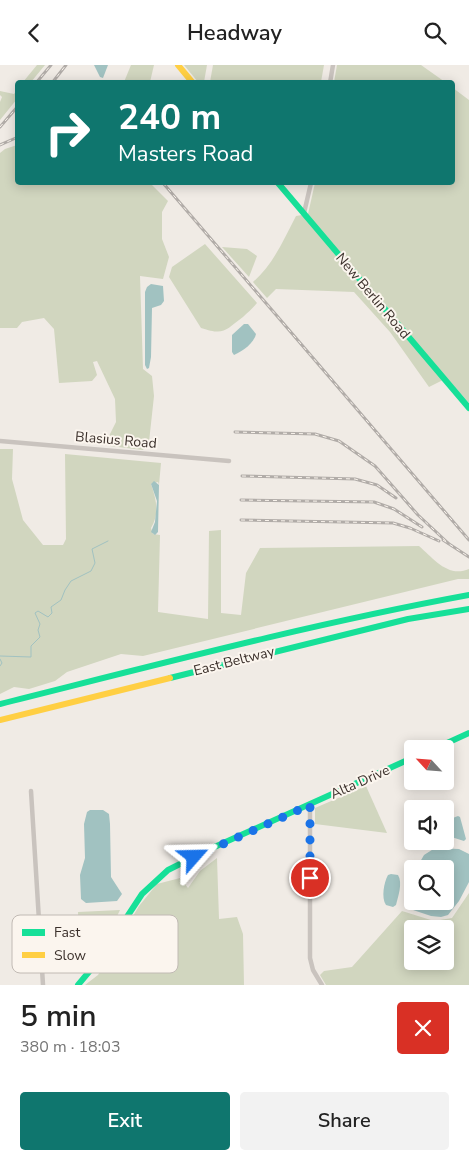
<!DOCTYPE html>
<meta charset="utf-8">
<style>
body{margin:0;font-family:"Nunito Sans",sans-serif;background:#f2f2f2;color:#222;height:100vh;display:flex;flex-direction:column;font-size:19px;white-space:nowrap}
*{box-sizing:border-box;margin:0}
p{font-size:16px;color:#767676}
.icon{flex:none;width:28px;height:28px;fill:none;stroke:currentColor;stroke-width:2;stroke-linecap:round;stroke-linejoin:round}
.map{position:relative;height:920px;overflow:hidden}
.drawer{display:flex;flex-direction:column;background:#fff;flex:1}
.drawer>*{flex:none}
.top-card{position:absolute;left:15px;top:15px;width:440px;height:105px;border-radius:5px;box-shadow:0 2px 12px #0003;background:#0f766e;color:#fff;overflow:hidden}
.needle{width:32px;rotate:296deg}
.buttons{position:absolute;left:404px;top:675px;display:grid;gap:10px}
.buttons a{display:grid;place-items:center;width:50px;height:50px;border-radius:5px;background:#fff;box-shadow:0 2px 12px #0003;font-size:25px}
.pin{position:absolute;display:grid;place-items:center;width:42px;height:42px;color:#fff;margin:-21px;border:2px solid #fff;border-radius:50%;box-shadow:0 1px 5px #0007}
.me{position:absolute;width:55px;margin:-28px;rotate:65deg;stroke-linejoin:round;filter:drop-shadow(0 0 4px #0008)}
.turn{display:flex;align-items:center;gap:18px;height:105px;padding:0 20px;font-size:22px}
.turn .icon{width:65px;height:65px;stroke-width:2.5}
.turn b{display:block;font-size:35px;line-height:42px}
.round{display:grid;place-items:center;flex:none;width:52px;height:52px;border-radius:5px;background:#f2f2f2}
.head{display:flex;align-items:center;justify-content:space-between;height:85px;padding:0 20px}
h1{font-size:30px;font-weight:600;line-height:38px}
.button{display:flex;gap:10px;margin-top:auto;padding:10px 20px}
.button a{flex:1;height:58px;border-radius:5px;background:#0f766e;color:#fff;font-size:20px;font-weight:600;line-height:58px;text-align:center}
.button a+a{background:#f2f2f2;color:#222}
header{display:flex;justify-content:space-between;align-items:center;height:65px;padding:0 20px;background:#fff;font-size:22px;font-weight:600}
.map>svg:first-child{display:block}
</style>
<header><svg class="icon" aria-label="back" viewBox="0 0 24 24"><path d="M15 5l-7 7 7 7"/></svg>Headway<svg class="icon" aria-label="search" viewBox="0 0 24 24"><circle cx="10" cy="10" r="6"/><path d="M15 15l6 6"/></svg></header>
<div class="map">
<svg width="469" height="920" viewBox="0 0 469 920">
<rect width="100%" height="100%" fill="#f0ebe5"/>
<g fill="#d1d6bf" fill-rule="evenodd">
<polygon points="37,0 45,0 31,17 23,17"/>
<polygon points="131,0 154,0 150,17 124,17"/>
<polygon points="184,0 207,0 204,17 198,17"/>
<polygon points="213,0 324,0 321,17 210,17"/>
<polygon points="337,0 421,0 445,17 334,17"/>
<path d="M453,23L469,35V338L447,313L429,322L390,267L354,227L276,224L267,233L253,217C273,200 284,174 296,151L308,149L315,118H452Z"/>
<polygon points="17,25 17,34 0,55 0,37 2,32 0,30 0,26 14,29"/>
<polygon points="17,80 18,118 150,118 168,136 162,147 162,174 169,192 163,214 140,211 143,304 152,311 154,331 149,377 143,385 110,381 107,375 116,357 115,334 97,296 93,297 97,310 92,316 59,318 54,264 44,253 22,257 17,263 0,263 0,88 5,84"/>
<path d="M205,179L257,238C252,244 248,247 243,252C225,265 225,271 201,263L169,212L172,202Z"/>
<polygon points="222,182 247,184 257,191 249,212"/>
<path d="M0,384H13L12,414L23,455L43,480H63L66,474L65,389L161,398L159,420L158,417L151,419C156,434 160,448 151,463L153,469L160,470L158,547L208,554L209,466L221,465V548L241,550L246,508L260,483L419,481C434,494 448,513 469,504V514H458L143,591L121,589L67,607L55,616L29,624L14,622L0,629Z"/>
<polygon points="366,721 387,768 315,759 315,743"/>
<polygon points="217,793 219,854 237,852 243,869 244,920 85,920 98,910 139,841 157,819 180,813 188,823 200,806"/>
<path d="M469,828V920H326L320,910L324,906L352,902L402,846L434,856L452,853ZM412,864H445V896H412Z"/>
<polygon points="120,845 107,872 80,907 78,847"/>
</g>
<g fill="#a1c2c1">
<polygon points="94,0 108,0 103,13 100,12"/>
<polygon points="151,219 163,221 164,236 161,240 152,243 151,292 149,303 147,304 145,300 145,227 147,222"/>
<path d="M244,259H248L256,269C254,278 243,286 234,290L232,287V270Z"/>
<polygon points="154,416 159,420 158,467 155,470 151,467 155,457 157,436 151,419"/>
<polygon points="90,745 103,745 109,749 110,759 111,812 122,829 117,836 86,838 81,834 80,810 85,793 84,759 87,747"/>
<polygon points="458,751 460,752 466,774 464,776 445,770 445,756"/>
<polygon points="435,783 459,784 469,789 469,817 459,836 448,850 441,852 431,851 410,844 407,841 412,829 412,836 445,836 445,804 416,804 424,790"/>
<path d="M391,809L398,810C403,818 398,832 396,840L393,842L386,840C381,833 384,817 388,810Z"/>
</g>
<g fill="none" stroke-linecap="round" stroke-linejoin="round">
<g stroke="#a1c2c1" stroke-width="1">
<polyline points="0,591 31,592 31,581 40,572 38,565 40,559 35,548 38,546 48,552 52,548 51,542 61,535 65,525 71,516 91,506 95,498 92,484 108,476"/>
<polyline points="0,594 2,598 0,601"/>
</g>
<g stroke="#c9c3be" stroke-width="4.5">
<polyline points="330,18 333,0"/>
<polyline points="304,148 311,118"/>
<polyline points="0,376 229,396"/>
<polyline points="31,726 43,920"/>
<polyline points="310,740 310,893 313,905 322,920"/>
</g>
<g stroke="#16e098" stroke-width="6">
<polyline points="278,118 469,343"/>
<polyline points="170,613 408,554 469,544"/>
<path d="M0,639C156,600 311,559 469,530"/>
<polyline points="434,684 469,668"/>
<polyline points="78,920 98,896 142,829 168,805 210,784 412,693"/>
</g>
<g stroke="#ffcf43" stroke-width="6">
<polyline points="178,0 193,18"/>
<polyline points="0,655 170,613"/>
</g>
<defs>
<g id="rail">
<polyline points="36,18 51,0"/>
<polyline points="52,18 66,0"/>
<polyline points="0,62 18,41"/>
<polyline points="0,80 18,72"/>
<polyline points="163,118 469,475"/>
<polyline points="235,367 315,369 339,376 375,401 418,450 448,478"/>
<polyline points="242,411 355,414 377,420 396,433"/>
<polyline points="241,435 374,437 394,444 422,462"/>
<polyline points="241,455 393,458 410,463 439,476"/>
<polyline points="443,475 469,492"/>
</g>
</defs>
<use href="#rail" stroke="#b1aca8" stroke-width="3"/>
<use href="#rail" stroke="#fbf5ee" stroke-width="1" stroke-dasharray="4" stroke-linecap="butt"/>
</g>
<g fill="none" stroke-linecap="round" stroke-linejoin="round">
<polyline stroke="#1a73e8" stroke-width="9" stroke-dasharray="0 16.2" points="194,792 310,740 310,813"/>
</g>
<g text-anchor="middle" dominant-baseline="central" stroke-width="4" stroke-linejoin="round" paint-order="stroke">
<g font-size="14" fill="#3b302b" stroke="#fbf5ee">
<text transform="translate(373 231) rotate(50)">New Berlin Road</text>
<text transform="translate(116 375) rotate(5)">Blasius Road</text>
<text transform="translate(234 596) rotate(-14)">East Beltway</text>
<text transform="translate(360 717) rotate(-24)">Alta Drive</text>
</g>
</g>
<rect x="12" y="850" width="166" height="58" rx="8" fill="#fbf5ee" stroke="#c1bab4" stroke-width="1"/>
<rect x="22" y="864" width="23" height="7" fill="#16e098"/>
<rect x="22" y="887" width="23" height="6" fill="#ffcf43"/>
<g font-size="14" fill="#3b302b">
<text x="54" y="872">Fast</text>
<text x="54" y="895">Slow</text>
</g>
</svg>
<div class="buttons">
<a><svg class="needle" viewBox="-14 -14 28 28"><path d="M0-13l5 13h-10z" fill="#e53935"/><path d="M0 13l5-13h-10z" fill="#767676"/></svg></a>
<a><svg class="icon" aria-label="sound" viewBox="0 0 24 24"><path d="M4 9h4l5-4v14l-5-4H4zM17 9q2 3 0 6"/></svg></a>
<a><svg class="icon" aria-label="search" viewBox="0 0 24 24"><circle cx="10" cy="10" r="6"/><path d="M15 15l6 6"/></svg></a>
<a><svg class="icon" aria-label="layers" viewBox="0 0 24 24"><path d="M12 4l9 5-9 5-9-5zM3 14l9 5 9-5"/></svg></a>
</div>
<div class="pin" style="left:310px;top:813px;background:#d93025"><svg class="icon" aria-label="arrive" viewBox="0 0 24 24"><path d="M6 21V4h12l-3 4 3 4H6"/></svg></div>
<svg class="me" style="left:194px;top:792px" viewBox="-20 -20 40 40"><path d="M0-17L14 15 0 8-14 15z" fill="#1a73e8" stroke="#fff" stroke-width="4"/></svg>
<div class="top-card">
<div class="turn"><svg class="icon" aria-label="right" viewBox="0 0 24 24"><path d="M7 20v-9h11M14 6l5 5-5 5"/></svg><div><b>240 m</b>Masters Road</div></div>
</div>
</div>
<section class="drawer">
<div class="head"><div><h1>5 min</h1><p>380 m · 18:03</p></div><a class="round" style="background:#d93025;color:#fff"><svg class="icon" aria-label="close" viewBox="0 0 24 24"><path d="M6 6l12 12M18 6L6 18"/></svg></a></div>
<div class="button"><a>Exit</a><a>Share</a></div>
</section>
